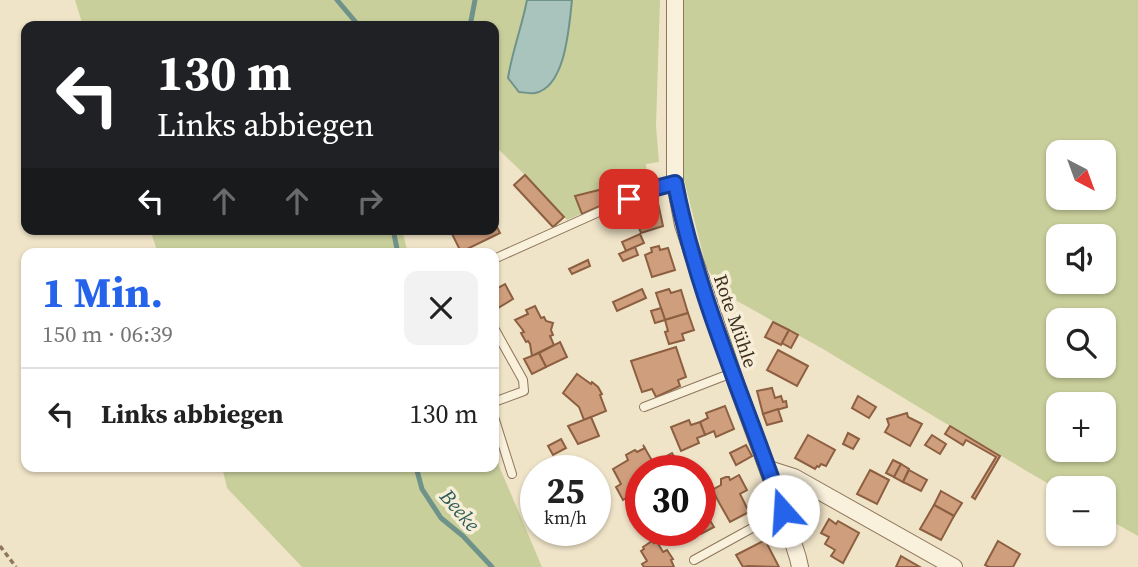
<!DOCTYPE html>
<html lang="de">
<meta charset="utf-8">
<style>
body{margin:0;font-family:"Source Serif 4",serif;background:#f2f2f2;color:#222;height:100vh;display:flex;flex-direction:column;font-size:26px;white-space:nowrap}
*{box-sizing:border-box;margin:0}
p{font-size:23px;color:#767676}
.icon{flex:none;width:38px;height:38px;fill:none;stroke:currentColor;stroke-width:2;stroke-linecap:round;stroke-linejoin:round}
.map{position:relative;flex:1;overflow:hidden}
.drawer{position:absolute;left:21px;top:248px;width:478px;height:224px;display:flex;flex-direction:column;background:#fff;border-radius:14px;box-shadow:0 2px 5px #0004}
.drawer>*{flex:none}
.guide{position:absolute;left:21px;top:21px;width:478px;height:214px;border-radius:14px;box-shadow:0 2px 5px #0004;background:#202124;color:#fff;overflow:hidden}
.needle{width:46px;rotate:139deg}
.tools{position:absolute;left:1046px;top:140px;display:grid;gap:14px}
.tools a{display:grid;place-items:center;width:70px;height:70px;border-radius:14px;background:#fff;box-shadow:0 2px 5px #0004;font-size:35px}
.speed{position:absolute;left:520px;top:455px;display:flex;gap:14px;font-size:35px;font-weight:700;text-align:center}
.speed>*{display:grid;place-content:center;width:91px;height:91px;border-radius:50%;background:#fff;box-shadow:0 2px 5px #0004;line-height:1}
.speed small{font-size:18px;font-weight:400}
.speed .limit{border:10px solid #d22;background:#fff;color:#111}
.pin{position:absolute;display:grid;place-items:center;width:60px;height:60px;color:#fff;margin:-30px;border-radius:14px;box-shadow:0 4px 10px #0006}
.me{position:absolute;width:77px;margin:-38px;rotate:341deg;stroke-linejoin:round;filter:drop-shadow(0 0 5px #0008)}
.turn{display:flex;align-items:center;gap:24px;height:147px;padding:0 21px;font-size:32px}
.turn .icon{width:91px;height:91px;stroke-width:2.5}
.turn b{display:block;font-size:49px;line-height:60px}
.lanes{display:flex;align-items:center;height:66px;padding:0 21px;background:#0003;justify-content:center;gap:35px;direction:ltr}
.lanes .off{opacity:.35}
.round{display:grid;place-items:center;flex:none;width:74px;height:74px;border-radius:14px;background:#f2f2f2}
.overview{display:flex;align-items:center;justify-content:space-between;height:119px;padding:0 21px}
h1{font-size:42px;font-weight:700;line-height:52px;color:#2563eb}
ul{padding:0;list-style:none}
li{display:flex;align-items:center;gap:21px;height:91px;padding:0 21px;border-top:2px solid #e0e0e0}
li div{flex:1}
li b{display:block;font-size:26px}
li em{font-style:normal}
.map>svg:first-child{display:block}
</style>
<div class="map">
<svg width="1138" height="567" viewBox="0 0 1138 567">
<rect width="100%" height="100%" fill="#f0e4c8"/>
<g fill="#c9cf9b" fill-rule="evenodd">
<polygon points="75,0 527,0 520,32 511,59 558,75 565,45 572,0 660,0 656,126 659,162 646,164 648,185 567,220 525,175 494,145 494,26 83,26"/>
<path d="M684,0H1138V536L1104,517V488H1059V490L935,417L823,349L730,297L726,300L706,266L679,160ZM1059,152H1104V198H1059ZM1059,236H1104V282H1059ZM1059,320H1104V366H1059ZM1059,404H1104V450H1059Z"/>
<polygon points="150,229 402,229 408,254 158,254"/>
<polygon points="494,454 542,567 302,567 227,488 222,467 494,467"/>
</g>
<path fill="#a9c4bc" stroke="#6f938a" stroke-width="2" d="M527,0H572C569,26 566,87 535,93C530,94 524,92 519,92L508,78C512,52 522,26 527,0Z"/>
<g fill="none" stroke-linecap="round" stroke-linejoin="round">
<g stroke="#6f938a" stroke-width="5">
<polyline points="337,0 359,26"/>
<polyline points="470,26 475,0"/>
<polyline points="393,229 398,254"/>
<polyline points="416,467 422,489 441,518 463,536 492,567"/>
</g>
</g>
<g fill="#cf9f7d" stroke="#8d5f41" stroke-width="2">
<polygon points="525,175 564,217 553,227 514,185"/>
<polygon points="619,185 623,196 582,214 575,196"/>
<polygon points="641,202 643,208 658,203 663,226 641,233 634,214 628,215 626,207"/>
<polygon points="494,221 500,233 461,252 452,234 454,233 452,229 494,229"/>
<polygon points="640,234 644,243 626,251 622,242"/>
<polygon points="659,246 660,250 668,248 675,270 652,277 645,255 652,252 651,248"/>
<polygon points="635,247 638,255 623,261 619,254"/>
<polygon points="588,260 590,266 572,274 569,269"/>
<polygon points="505,284 513,299 498,308 494,299 494,290"/>
<polygon points="642,289 646,298 617,311 613,302"/>
<polygon points="669,289 671,293 681,290 688,313 665,320 656,293"/>
<polygon points="535,306 541,318 544,317 546,321 553,323 551,330 553,335 550,336 554,345 532,356 530,344 528,341 526,342 521,333 524,332 522,329 515,320 528,314 526,310"/>
<polygon points="661,308 665,320 655,323 651,311"/>
<polygon points="688,313 694,330 682,334 684,340 669,344 665,332 668,331 665,320"/>
<polygon points="773,322 789,330 781,345 765,337"/>
<polygon points="789,330 798,335 791,348 782,343"/>
<polygon points="560,342 567,357 546,367 539,353"/>
<polygon points="676,347 686,377 678,380 680,386 656,397 652,389 642,392 631,361"/>
<polygon points="778,350 808,366 797,386 767,370"/>
<polygon points="539,353 546,367 532,374 524,359"/>
<polygon points="577,374 591,384 592,382 598,387 602,394 600,395 606,411 584,420 579,407 563,393"/>
<polygon points="772,388 775,398 781,396 783,402 786,401 787,407 763,414 757,391"/>
<polygon points="858,396 876,407 869,418 852,408"/>
<polygon points="725,406 734,429 716,437 714,431 705,435 700,422 708,418 706,413"/>
<polygon points="778,409 782,421 767,425 763,414"/>
<polygon points="907,413 908,417 922,424 910,446 885,432 889,425 887,419"/>
<polygon points="591,417 599,436 578,444 568,426"/>
<polygon points="689,420 691,425 700,422 705,435 697,438 699,443 681,451 671,427"/>
<polygon points="950,426 1000,456 975,499 972,497 996,457 966,440 963,445 945,434"/>
<polygon points="848,433 859,439 853,449 843,444"/>
<polygon points="808,435 835,450 826,466 821,464 819,467 817,466 815,469 795,458"/>
<polygon points="932,435 946,444 940,454 925,445"/>
<polygon points="561,439 566,448 553,455 548,446"/>
<polygon points="643,445 654,464 640,471 640,480 638,482 640,491 623,500 616,487 621,484 613,469 628,460 626,455 635,450 637,452 645,448"/>
<polygon points="746,445 752,456 736,465 730,453"/>
<polygon points="672,453 682,471 657,471 655,468 660,465 658,461"/>
<polygon points="893,460 901,464 894,477 886,473"/>
<polygon points="901,464 909,469 903,482 894,477"/>
<polygon points="870,470 889,480 877,504 857,494"/>
<polygon points="909,470 927,480 921,491 903,482"/>
<polygon points="739,475 747,490 740,494 749,512 730,522 712,490 721,485 721,479 726,477 729,477 730,480"/>
<polygon points="705,476 716,497 708,501 700,487 700,479"/>
<polygon points="941,491 962,503 954,516 934,505"/>
<polygon points="934,505 954,516 941,540 920,529"/>
<polygon points="706,514 714,527 701,534 699,530 700,517"/>
<polygon points="829,519 836,524 838,521 859,533 843,563 831,556 835,550 825,544 829,537 821,533"/>
<polygon points="765,540 779,567 748,566 743,567 736,555"/>
<polygon points="652,541 654,543 657,542 663,552 667,550 673,559 671,560 674,567 644,567 642,564 647,561 641,551 644,549 643,547"/>
<polygon points="998,541 1020,554 1013,567 989,567 985,565"/>
<polygon points="901,556 920,567 896,567"/>
</g>
<g fill="none" stroke-linecap="round" stroke-linejoin="round">
<defs>
<g id="service">
<polyline points="494,259 648,190 675,183"/>
<polyline points="494,328 523,380 524,391 494,402"/>
<polyline points="644,407 732,373"/>
<polyline points="494,417 512,474"/>
<polyline points="694,560 783,511"/>
</g>
<g id="minor">
<polyline points="675,0 675,183 683,225 737,386 783,511 798,558 800,567"/>
<polyline points="769,469 794,477 954,567"/>
</g>
</defs>
<use href="#service" stroke="#8d765c" stroke-width="10"/>
<use href="#minor" stroke="#8d765c" stroke-width="18"/>
<polyline stroke="#8d765c" stroke-width="3.5" stroke-dasharray="5 3.5" stroke-linecap="butt" points="0,546 16,567"/>
<use href="#service" stroke="#faf1dc" stroke-width="8"/>
<use href="#minor" stroke="#faf1dc" stroke-width="16"/>
</g>
<g fill="none" stroke-linecap="round" stroke-linejoin="round">
<defs>
<path id="route" d="M629,199L648,190L675,183C697,296 746,402 783,511"/>
</defs>
<use href="#route" stroke="#184099" stroke-width="18"/>
<use href="#route" stroke="#2563eb" stroke-width="12"/>
</g>
<g text-anchor="middle" dominant-baseline="central" stroke-width="7" stroke-linejoin="round" paint-order="stroke">
<g font-size="19" fill="#3d2e20" stroke="#f7eed8">
<text transform="translate(736 321) rotate(71)">Rote Mühle</text>
</g>
<g font-size="21" font-style="italic" fill="#2f5d5a" stroke="#f7eed8">
<text transform="translate(460 510) rotate(49)">Beeke</text>
</g>
</g>
</svg>
<div class="tools">
<a><svg class="needle" viewBox="-14 -14 28 28"><path d="M0-13l5 13h-10z" fill="#e53935"/><path d="M0 13l5-13h-10z" fill="#767676"/></svg></a>
<a><svg class="icon" aria-label="sound" viewBox="0 0 24 24"><path d="M4 9h4l5-4v14l-5-4H4zM17 9q2 3 0 6"/></svg></a>
<a><svg class="icon" aria-label="search" viewBox="0 0 24 24"><circle cx="10" cy="10" r="6"/><path d="M15 15l6 6"/></svg></a>
<a>+</a>
<a>−</a>
</div>
<div class="speed"><div>25<small>km/h</small></div><div class="limit">30</div></div>
<div class="pin" style="left:629px;top:199px;background:#d93025"><svg class="icon" aria-label="arrive" viewBox="0 0 24 24"><path d="M6 21V4h12l-3 4 3 4H6"/></svg></div>
<svg class="me" style="left:783px;top:511px" viewBox="-20 -20 40 40"><circle r="19" fill="#fff"/><path d="M0-13L10 11 0 6-10 11z" fill="#2563eb"/></svg>
<div class="guide">
<div class="turn"><svg class="icon" aria-label="left" viewBox="0 0 24 24"><path d="M17 20v-9H6M10 6l-5 5 5 5"/></svg><div><b>130 m</b>Links abbiegen</div></div>
<div class="lanes"><svg class="icon" aria-label="left" viewBox="0 0 24 24"><path d="M17 20v-9H6M10 6l-5 5 5 5"/></svg><svg class="icon off" aria-label="ahead" viewBox="0 0 24 24"><path d="M12 20V5M6 11l6-6 6 6"/></svg><svg class="icon off" aria-label="ahead" viewBox="0 0 24 24"><path d="M12 20V5M6 11l6-6 6 6"/></svg><svg class="icon off" aria-label="right" viewBox="0 0 24 24"><path d="M7 20v-9h11M14 6l5 5-5 5"/></svg></div>
</div>
<section class="drawer">
<div class="overview"><div><h1>1 Min.</h1><p>150 m · 06:39</p></div><a class="round"><svg class="icon" aria-label="close" viewBox="0 0 24 24"><path d="M6 6l12 12M18 6L6 18"/></svg></a></div>
<ul>
<li><svg class="icon" aria-label="left" viewBox="0 0 24 24"><path d="M17 20v-9H6M10 6l-5 5 5 5"/></svg><div><b>Links abbiegen</b></div><em>130 m</em></li>
</ul>
</section>
</div>
